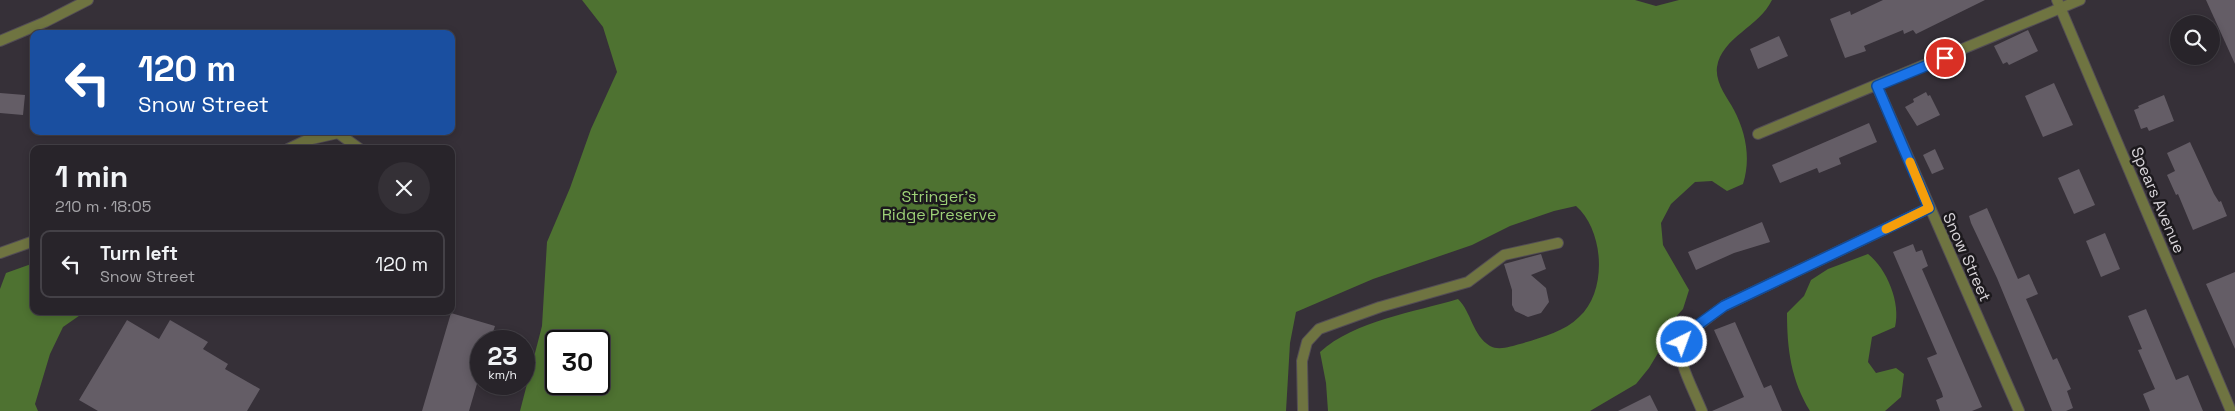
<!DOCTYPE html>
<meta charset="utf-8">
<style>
body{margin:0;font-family:"Space Grotesk",sans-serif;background:#343036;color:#f1f3f6;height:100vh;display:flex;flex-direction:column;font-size:19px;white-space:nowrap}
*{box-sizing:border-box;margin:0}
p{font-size:16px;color:#a5a4a8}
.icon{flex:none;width:28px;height:28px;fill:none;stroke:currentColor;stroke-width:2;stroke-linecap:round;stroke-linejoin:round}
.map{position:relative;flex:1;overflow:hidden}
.panel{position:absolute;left:30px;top:145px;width:425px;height:170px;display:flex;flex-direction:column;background:#28242a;border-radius:10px;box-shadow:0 2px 8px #0003,0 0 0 1px #444147}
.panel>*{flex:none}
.banner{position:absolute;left:30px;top:30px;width:425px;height:105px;border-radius:10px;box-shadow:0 2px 8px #0003,0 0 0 1px #444147;background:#1a4fa0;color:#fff;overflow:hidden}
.fabs{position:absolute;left:2170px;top:15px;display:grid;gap:10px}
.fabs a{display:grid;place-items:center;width:50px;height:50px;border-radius:50%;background:#28242a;box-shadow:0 2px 8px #0003,0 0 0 1px #444147;font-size:25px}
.speed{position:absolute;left:470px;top:330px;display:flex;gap:10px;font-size:25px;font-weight:700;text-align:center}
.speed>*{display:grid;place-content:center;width:65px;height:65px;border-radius:50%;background:#28242a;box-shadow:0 2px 8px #0003,0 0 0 1px #444147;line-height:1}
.speed small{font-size:12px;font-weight:400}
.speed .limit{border:2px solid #111;border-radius:8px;background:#fff;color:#111}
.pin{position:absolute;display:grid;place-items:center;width:42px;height:42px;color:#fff;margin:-21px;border:2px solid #fff;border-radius:50%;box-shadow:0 1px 5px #0007}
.me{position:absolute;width:55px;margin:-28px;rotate:42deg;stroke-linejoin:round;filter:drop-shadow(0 0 4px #0008)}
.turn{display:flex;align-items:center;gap:18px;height:105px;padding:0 25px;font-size:22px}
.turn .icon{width:65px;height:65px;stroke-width:2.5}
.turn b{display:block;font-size:35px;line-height:42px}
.round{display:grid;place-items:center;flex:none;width:52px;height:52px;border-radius:26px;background:#343036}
.headline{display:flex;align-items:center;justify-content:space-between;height:85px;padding:0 25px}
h1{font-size:30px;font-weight:700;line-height:38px}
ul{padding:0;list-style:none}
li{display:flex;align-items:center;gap:15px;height:68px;margin:0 10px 8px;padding:0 15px;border:2px solid #444147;border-radius:10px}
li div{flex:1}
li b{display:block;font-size:19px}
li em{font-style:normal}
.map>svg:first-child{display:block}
</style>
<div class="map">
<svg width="2235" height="411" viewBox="0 0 2235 411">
<rect width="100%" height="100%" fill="#363038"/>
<g fill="#4e7231" fill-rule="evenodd">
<path d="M582,0H1635L1656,6L1679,0H1772C1759,27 1722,37 1717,67C1715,83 1727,97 1734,110C1746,133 1751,159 1743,184L1727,191L1712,181L1695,182L1671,204L1661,223L1663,245L1689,290L1683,309L1667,327L1661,348L1649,368L1636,384L1590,411H1328L1326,383L1320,352C1354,321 1415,312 1458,299C1472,313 1472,335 1490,346C1499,351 1512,346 1520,344C1540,338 1564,332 1579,317C1608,291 1604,230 1576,206L1554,211L1510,226L1472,245L1373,279L1296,312L1290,343L1286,411H520L542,326L547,242L570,188L591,129L617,72L603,27ZM556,341H599V384H556Z"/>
<path d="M1868,254C1887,269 1901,303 1895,327L1872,337L1868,362L1876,373L1896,368L1904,374L1901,397L1885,411H1810C1791,380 1787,349 1787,313L1804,296L1811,280L1828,269Z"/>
<polygon points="34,263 34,311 86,311 63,327 50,354 35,404 38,411 0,411 0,289 6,273"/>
</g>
<g fill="#645d66">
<polygon points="1883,0 1985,0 1916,34 1913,30 1904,34 1903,30 1864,46 1866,51 1845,58 1830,19 1850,11 1851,15"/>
<polygon points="2206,0 2235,0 2235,64"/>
<polygon points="2028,30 2038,51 2009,65 2007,62 2003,64 1994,46"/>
<polygon points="1779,36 1788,56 1758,69 1750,49"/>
<polygon points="2054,83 2073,125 2043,137 2025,96"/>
<polygon points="1926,92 1928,96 1930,95 1940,115 1917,126 1905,107 1914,102 1913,99"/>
<polygon points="0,93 25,95 23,115 0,113"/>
<polygon points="2164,95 2174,121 2149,131 2147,127 2141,129 2134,110 2139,108 2138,106"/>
<polygon points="1869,123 1877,142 1839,158 1841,164 1819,173 1817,168 1780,183 1772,165"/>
<polygon points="2190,142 2214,194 2219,202 2221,201 2227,216 2193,230 2178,194 2176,195 2167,175 2175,171 2167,153"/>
<polygon points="1935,149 1944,169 1932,174 1923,155"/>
<polygon points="2079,169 2095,205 2074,214 2058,178"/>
<polygon points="1987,208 2018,279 2029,274 2038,294 2026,299 2053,360 2057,358 2071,389 2067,391 2073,408 2066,411 2052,411 1997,278 1971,223 1969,216"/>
<polygon points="1762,222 1770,242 1734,253 1696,270 1688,252"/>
<polygon points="2105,233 2120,269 2101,277 2086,241"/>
<polygon points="1913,244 1916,252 1922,250 1928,266 1922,269 1982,407 1972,411 1940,411 1936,400 1943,397 1942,393 1927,358 1937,354 1893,252"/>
<polygon points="1541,254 1546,269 1531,275 1546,288 1549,302 1541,313 1528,317 1515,311 1512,305 1512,290 1504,264"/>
<polygon points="2235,272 2235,349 2206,284"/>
<polygon points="2146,309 2176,380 2188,375 2203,411 2150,411 2143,394 2155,389 2138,350 2142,349 2128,316"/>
<polygon points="451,313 495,326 490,341 481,341 481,370 469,411 422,411"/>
<polygon points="127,320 159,339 170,320 208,342 203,349 228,364 225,369 260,389 247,411 98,411 79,400"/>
<polygon points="1735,322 1764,388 1771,385 1782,411 1712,411 1744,397 1714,330"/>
<polygon points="1650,395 1658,411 1618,411"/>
</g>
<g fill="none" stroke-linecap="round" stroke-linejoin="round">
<defs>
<g id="service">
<polyline points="288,149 307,140 338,133 360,149"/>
<polyline points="0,253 34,241"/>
</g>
<g id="minor">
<polyline points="2057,0 2231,411"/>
<polyline points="0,41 45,22 88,0"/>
<polyline points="1877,86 2019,411"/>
<polyline points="1758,134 2080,0"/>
<polyline points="1303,411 1302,361 1307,342 1319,329 1380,307 1468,282 1504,255 1558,243"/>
<path d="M1702,411C1676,350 1666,348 1724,306L1929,208"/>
</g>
</defs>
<use href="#service" stroke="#534d55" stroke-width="12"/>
<use href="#minor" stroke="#534d55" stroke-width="12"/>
<use href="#service" stroke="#6f7441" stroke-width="10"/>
<use href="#minor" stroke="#6f7441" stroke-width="10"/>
</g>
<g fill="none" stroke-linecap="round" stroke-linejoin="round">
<defs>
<polyline id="route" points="1682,342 1695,327 1724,306 1929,208 1877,86 1945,58"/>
</defs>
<use href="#route" stroke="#114b97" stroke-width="12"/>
<use href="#route" stroke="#1a73e8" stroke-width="9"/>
<polyline stroke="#f59e0b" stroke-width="9" points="1886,229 1929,208 1910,162"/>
</g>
<g text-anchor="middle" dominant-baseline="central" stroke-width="5" stroke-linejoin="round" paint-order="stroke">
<g font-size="16" fill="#9dd177" stroke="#1c191d">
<text x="939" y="196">Stringer's<tspan x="939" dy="18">Ridge Preserve</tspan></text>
</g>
<g font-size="16" fill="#d7d3d8" stroke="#1c191d">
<text transform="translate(2158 200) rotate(67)">Spears Avenue</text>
<text transform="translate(1967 257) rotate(66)">Snow Street</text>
</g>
</g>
</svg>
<div class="fabs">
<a><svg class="icon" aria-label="search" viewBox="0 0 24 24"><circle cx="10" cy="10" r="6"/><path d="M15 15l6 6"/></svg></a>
</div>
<div class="speed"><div>23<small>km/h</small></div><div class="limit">30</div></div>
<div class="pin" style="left:1945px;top:58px;background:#d93025"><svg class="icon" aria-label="arrive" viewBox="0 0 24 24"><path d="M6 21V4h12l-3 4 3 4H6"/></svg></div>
<svg class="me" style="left:1682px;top:342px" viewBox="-20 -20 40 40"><circle r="17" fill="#1a73e8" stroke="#fff" stroke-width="3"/><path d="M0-11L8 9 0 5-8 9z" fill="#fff"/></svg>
<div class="banner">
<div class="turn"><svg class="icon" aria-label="left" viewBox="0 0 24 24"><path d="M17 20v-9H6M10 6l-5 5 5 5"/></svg><div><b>120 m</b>Snow Street</div></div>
</div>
<section class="panel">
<div class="headline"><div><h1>1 min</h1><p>210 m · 18:05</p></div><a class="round"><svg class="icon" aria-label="close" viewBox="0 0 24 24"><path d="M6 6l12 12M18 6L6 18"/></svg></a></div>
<ul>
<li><svg class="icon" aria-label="left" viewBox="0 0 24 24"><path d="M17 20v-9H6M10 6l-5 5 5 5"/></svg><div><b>Turn left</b><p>Snow Street</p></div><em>120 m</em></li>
</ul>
</section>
</div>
